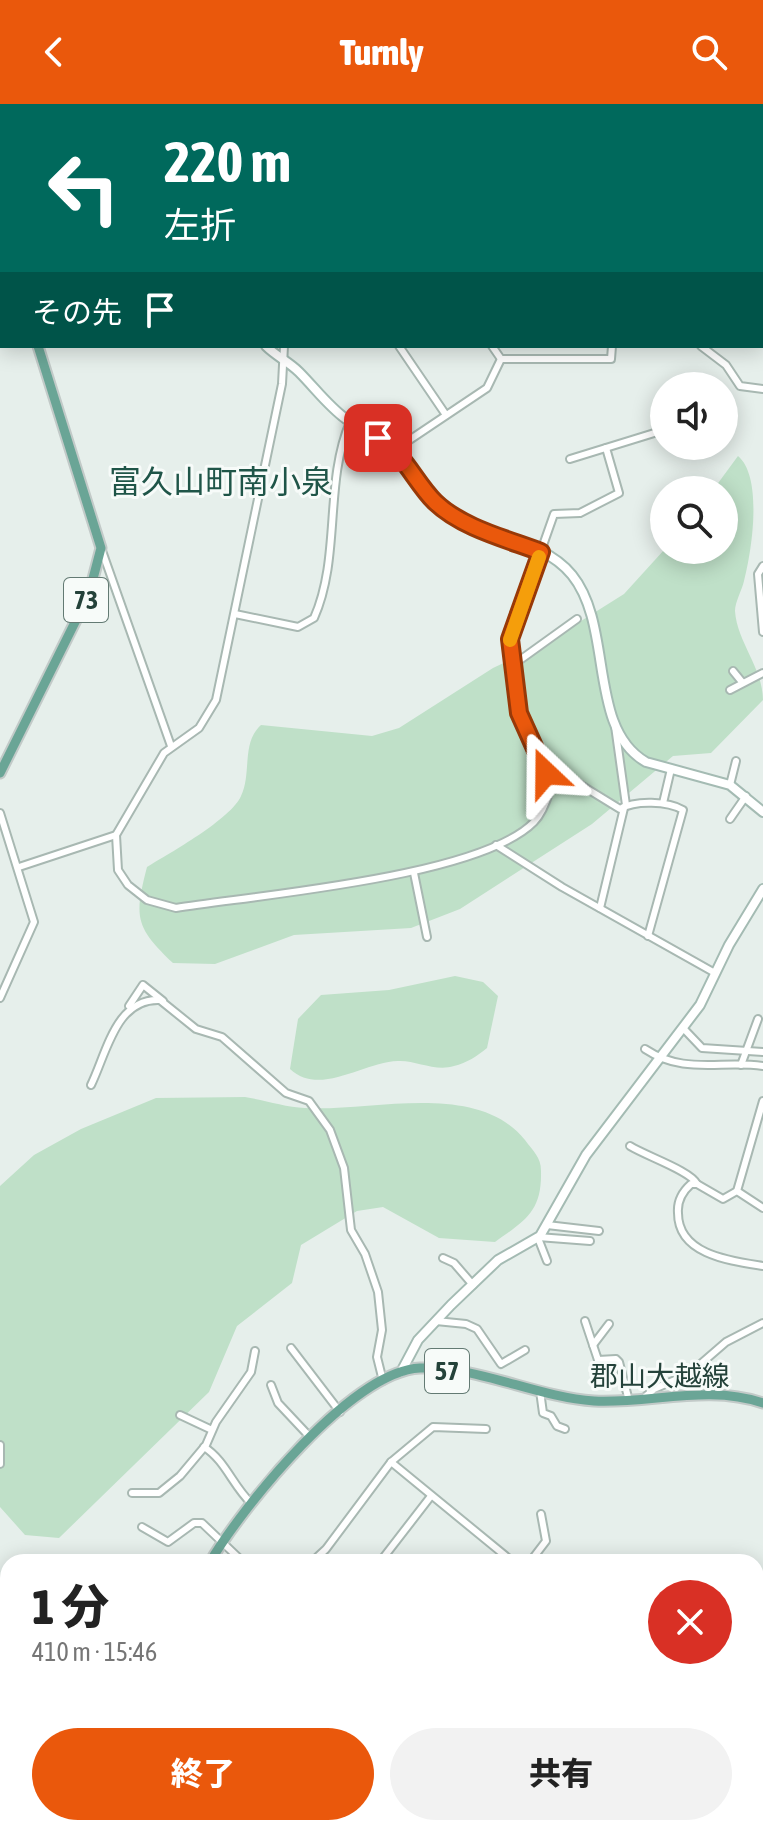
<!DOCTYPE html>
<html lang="ja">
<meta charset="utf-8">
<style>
body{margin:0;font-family:"Asap Condensed","Noto Sans JP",sans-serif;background:#f2f2f2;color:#222;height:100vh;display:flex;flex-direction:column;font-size:30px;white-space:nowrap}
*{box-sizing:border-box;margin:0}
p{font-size:26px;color:#767676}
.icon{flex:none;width:44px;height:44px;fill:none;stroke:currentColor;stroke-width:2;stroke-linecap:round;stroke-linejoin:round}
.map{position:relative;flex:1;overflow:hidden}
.drawer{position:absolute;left:0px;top:1450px;width:764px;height:282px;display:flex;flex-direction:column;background:#fff;border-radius:24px 24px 0 0;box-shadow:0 4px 20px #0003}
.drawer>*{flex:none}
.guide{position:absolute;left:0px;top:0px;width:764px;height:244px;box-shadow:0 4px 20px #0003;background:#00695c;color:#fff;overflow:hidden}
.fabs{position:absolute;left:650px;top:268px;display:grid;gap:16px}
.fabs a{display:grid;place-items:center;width:88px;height:88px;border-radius:50%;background:#fff;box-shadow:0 4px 20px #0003;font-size:40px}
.pin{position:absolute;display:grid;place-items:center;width:68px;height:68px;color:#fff;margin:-34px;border-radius:16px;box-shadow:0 4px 12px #0006}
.me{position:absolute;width:88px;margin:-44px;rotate:337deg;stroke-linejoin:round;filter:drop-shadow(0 0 6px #0008)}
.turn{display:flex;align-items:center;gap:28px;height:168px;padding:0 32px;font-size:36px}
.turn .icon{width:104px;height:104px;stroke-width:2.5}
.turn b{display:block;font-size:56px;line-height:68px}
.then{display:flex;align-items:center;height:76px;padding:0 32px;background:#0003;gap:16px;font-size:30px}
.round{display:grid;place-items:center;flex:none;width:84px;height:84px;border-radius:42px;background:#f2f2f2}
.headline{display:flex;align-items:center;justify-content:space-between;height:136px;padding:0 32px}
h1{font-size:48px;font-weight:800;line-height:60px}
.cta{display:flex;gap:16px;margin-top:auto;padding:16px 32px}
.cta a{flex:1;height:92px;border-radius:48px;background:#ea580c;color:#fff;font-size:32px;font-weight:800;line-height:92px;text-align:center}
.cta a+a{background:#f2f2f2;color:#222}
header{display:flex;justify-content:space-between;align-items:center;height:104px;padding:0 32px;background:#ea580c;color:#fff;font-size:36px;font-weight:800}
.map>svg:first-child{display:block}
</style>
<header><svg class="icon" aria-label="back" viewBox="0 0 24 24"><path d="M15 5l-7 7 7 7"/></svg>Turnly<svg class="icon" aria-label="search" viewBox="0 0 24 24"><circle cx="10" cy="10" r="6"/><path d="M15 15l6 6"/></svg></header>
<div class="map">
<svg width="763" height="1731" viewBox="0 0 763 1731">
<rect width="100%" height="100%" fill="#e6efeb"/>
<g fill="#bfe0c8">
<path d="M738,352C763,373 752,446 744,477C742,486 735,498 735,507C737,538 763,564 763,596L711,649L673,652L592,720L460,805L411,824L294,831L215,860L173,859C135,823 134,813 147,763C170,749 231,715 241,692C252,669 241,639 261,621L372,632L399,624L493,564L546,539L624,490L664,446H724V386H713Z"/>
<path d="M455,872L483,878L498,892L487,944C477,952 467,959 454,962C435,968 416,956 398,957C363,958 320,993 290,965L298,915L321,891L389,886Z"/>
<path d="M245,993C264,996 285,1003 305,1004C371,1008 477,976 525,1036C533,1047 541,1053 541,1067C542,1107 526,1116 495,1138L439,1134L383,1103L357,1107L301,1141L292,1179L237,1222L209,1288L59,1434L25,1431L0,1403V1082L34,1051L81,1025L156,994Z"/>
<polygon points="467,1724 529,1724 519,1731 466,1731"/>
</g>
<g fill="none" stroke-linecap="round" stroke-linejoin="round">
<defs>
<g id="street">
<polyline points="53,0 53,2"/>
<polyline points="295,0 295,2"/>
<polyline points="339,0 339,2"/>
<polyline points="421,0 421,2"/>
<polyline points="654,0 655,2"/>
<polyline points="118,2 119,0"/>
<polyline points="600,2 600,0"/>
<polyline points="0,58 2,58"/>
<polyline points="762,81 763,82"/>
<polyline points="0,175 2,174"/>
<path d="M284,242L282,280L216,596L199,624L164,649L116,731L118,766L128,781L147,796L176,804C257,791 480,773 534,718C542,710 547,696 550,686L519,609L510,535L554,410L580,409L619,389L606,344"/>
<polyline points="399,242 446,311"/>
<polyline points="492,242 501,255"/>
<polyline points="701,242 726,261 740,282 763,285"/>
<polyline points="501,255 611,255 612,242"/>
<polyline points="396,345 487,284 501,255"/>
<polyline points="570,355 664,326"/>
<polyline points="101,444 171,642"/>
<polyline points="763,462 758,470 763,528"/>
<path d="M235,510L298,523L314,514C341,453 324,379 350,318"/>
<polyline points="513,561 577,515"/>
<polyline points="733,567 742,578"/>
<polyline points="730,586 763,569"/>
<polyline points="615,622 626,701"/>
<polyline points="730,681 736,657"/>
<path d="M550,686L576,678L620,705C635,696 668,697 683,706L648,832"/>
<polyline points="663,699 671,665"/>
<polyline points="0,709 34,818 0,894"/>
<polyline points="730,715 746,692"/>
<polyline points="496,741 562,783 715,869"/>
<polyline points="19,763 116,731"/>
<polyline points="414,769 427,833"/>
<polyline points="600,804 624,704"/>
<polyline points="129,902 143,881 163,897"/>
<polyline points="683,924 702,944 763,948"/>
<path d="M645,945C684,971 720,956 763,962"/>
<polyline points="741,961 758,915"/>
<path d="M91,981C107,948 116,894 160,896L196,925L222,933L286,989L309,997L330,1026L344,1064L351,1126L365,1150L378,1188L382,1226L377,1253L383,1277"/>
<path d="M763,997L737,1087L723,1095L697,1080H691C682,1088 677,1097 678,1109C678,1151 731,1157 763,1162"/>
<path d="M630,1042C646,1052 691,1067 697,1080"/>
<polyline points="737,1087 763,1104"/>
<polyline points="547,1121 599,1127"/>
<polyline points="538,1133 590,1137"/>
<polyline points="538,1134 547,1157"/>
<polyline points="443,1154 454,1159 473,1181"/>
<polyline points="436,1217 466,1220 477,1225 501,1260 525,1246"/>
<polyline points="585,1217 598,1256 616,1255 619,1258 629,1297"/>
<polyline points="593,1241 609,1220"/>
<polyline points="291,1244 340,1308"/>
<polyline points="271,1281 278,1299 309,1332"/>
<polyline points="540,1287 543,1309 551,1312 557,1322 565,1325"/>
<polyline points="644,1294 654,1285 689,1270 726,1238 763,1219"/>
<polyline points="180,1311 212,1326"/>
<polyline points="0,1341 0,1360"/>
<path d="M204,1343C225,1356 233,1382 251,1399"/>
<polyline points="391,1358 433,1323 486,1325"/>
<polyline points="132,1389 159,1389 180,1372 206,1341 216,1318 251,1268 255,1247"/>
<polyline points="142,1423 168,1438 194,1419 202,1419 243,1458"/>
<polyline points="312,1458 326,1445 391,1358 513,1458"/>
<polyline points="380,1458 431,1392"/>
<polyline points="530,1458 546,1437 541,1410"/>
<polyline points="756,1485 763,1479"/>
<polyline points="0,1488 8,1489"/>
<polyline points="0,1686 8,1685"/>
<polyline points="453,1724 453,1731"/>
<polyline points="403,1731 406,1724"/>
</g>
<g id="secondary">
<polyline points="134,2 135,0"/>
<polyline points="0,128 2,129"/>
<path d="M266,242C276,252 289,258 299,268C315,284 328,302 346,315C361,326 379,332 393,343C416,361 423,393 448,408C485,431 544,436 572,471C614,523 587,624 646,658L730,681L763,708"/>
<polyline points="401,1268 418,1236 451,1201 498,1156 540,1132 586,1051 700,901 729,841 763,785"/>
<polyline points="172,1724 178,1731"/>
</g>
<g id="primary">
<polyline points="2,0 3,2"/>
<polyline points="0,669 89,490 101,444 38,242"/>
<path d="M210,1458C243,1402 352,1267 420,1264C478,1262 536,1293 594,1297C650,1300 708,1280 763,1299"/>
<polyline points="19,1731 25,1724"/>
</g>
</defs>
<use href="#street" stroke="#a8b8b2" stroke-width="10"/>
<use href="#secondary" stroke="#a4bbb3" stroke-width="12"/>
<use href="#primary" stroke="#c2cac8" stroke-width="13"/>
<use href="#street" stroke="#fff" stroke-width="6"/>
<use href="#secondary" stroke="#fff" stroke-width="8"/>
<use href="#primary" stroke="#6aa596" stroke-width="9"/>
</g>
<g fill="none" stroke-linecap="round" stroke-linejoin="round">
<defs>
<path id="route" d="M378,334C405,350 414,377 435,398C462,424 507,435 541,448L510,535L519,609L546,669"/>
</defs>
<use href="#route" stroke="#983908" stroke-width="20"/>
<use href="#route" stroke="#ea580c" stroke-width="14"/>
<polyline stroke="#f59e0b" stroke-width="14" points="510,536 539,453"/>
</g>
<g text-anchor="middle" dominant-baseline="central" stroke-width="6" stroke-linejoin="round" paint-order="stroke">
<g fill="#f7fbf9" stroke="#637a73" stroke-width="2">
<rect x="64" y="474" width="44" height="44" rx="6"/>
<rect x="425" y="1245" width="44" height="44" rx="6"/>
</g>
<g font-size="26" font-weight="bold" fill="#24423a">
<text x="86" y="496">73</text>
<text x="447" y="1267">57</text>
</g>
<g font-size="28" fill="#24423a" stroke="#f7fbf9">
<text x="660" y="1272">郡山大越線</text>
</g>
<g font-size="32" fill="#1f5548" stroke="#f7fbf9">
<text x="221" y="377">富久山町南小泉</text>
</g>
</g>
</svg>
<div class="fabs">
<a><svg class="icon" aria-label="sound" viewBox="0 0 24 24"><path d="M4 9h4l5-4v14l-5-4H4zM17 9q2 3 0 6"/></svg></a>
<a><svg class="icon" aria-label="search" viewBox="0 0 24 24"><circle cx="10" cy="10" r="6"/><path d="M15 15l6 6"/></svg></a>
</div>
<div class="pin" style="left:378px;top:334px;background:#d93025"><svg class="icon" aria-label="arrive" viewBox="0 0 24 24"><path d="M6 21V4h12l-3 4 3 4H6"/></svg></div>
<svg class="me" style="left:546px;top:669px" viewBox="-20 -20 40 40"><path d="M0-17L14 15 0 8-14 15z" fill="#ea580c" stroke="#fff" stroke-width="4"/></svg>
<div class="guide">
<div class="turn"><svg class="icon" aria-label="left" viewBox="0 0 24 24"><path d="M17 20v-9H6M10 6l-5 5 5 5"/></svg><div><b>220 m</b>左折</div></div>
<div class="then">その先<svg class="icon" aria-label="arrive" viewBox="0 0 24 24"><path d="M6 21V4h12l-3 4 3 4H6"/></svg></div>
</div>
<section class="drawer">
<div class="headline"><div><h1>1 分</h1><p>410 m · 15:46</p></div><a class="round" style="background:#d93025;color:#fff"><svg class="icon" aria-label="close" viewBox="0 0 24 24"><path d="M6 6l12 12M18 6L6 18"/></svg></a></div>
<div class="cta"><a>終了</a><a>共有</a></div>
</section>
</div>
